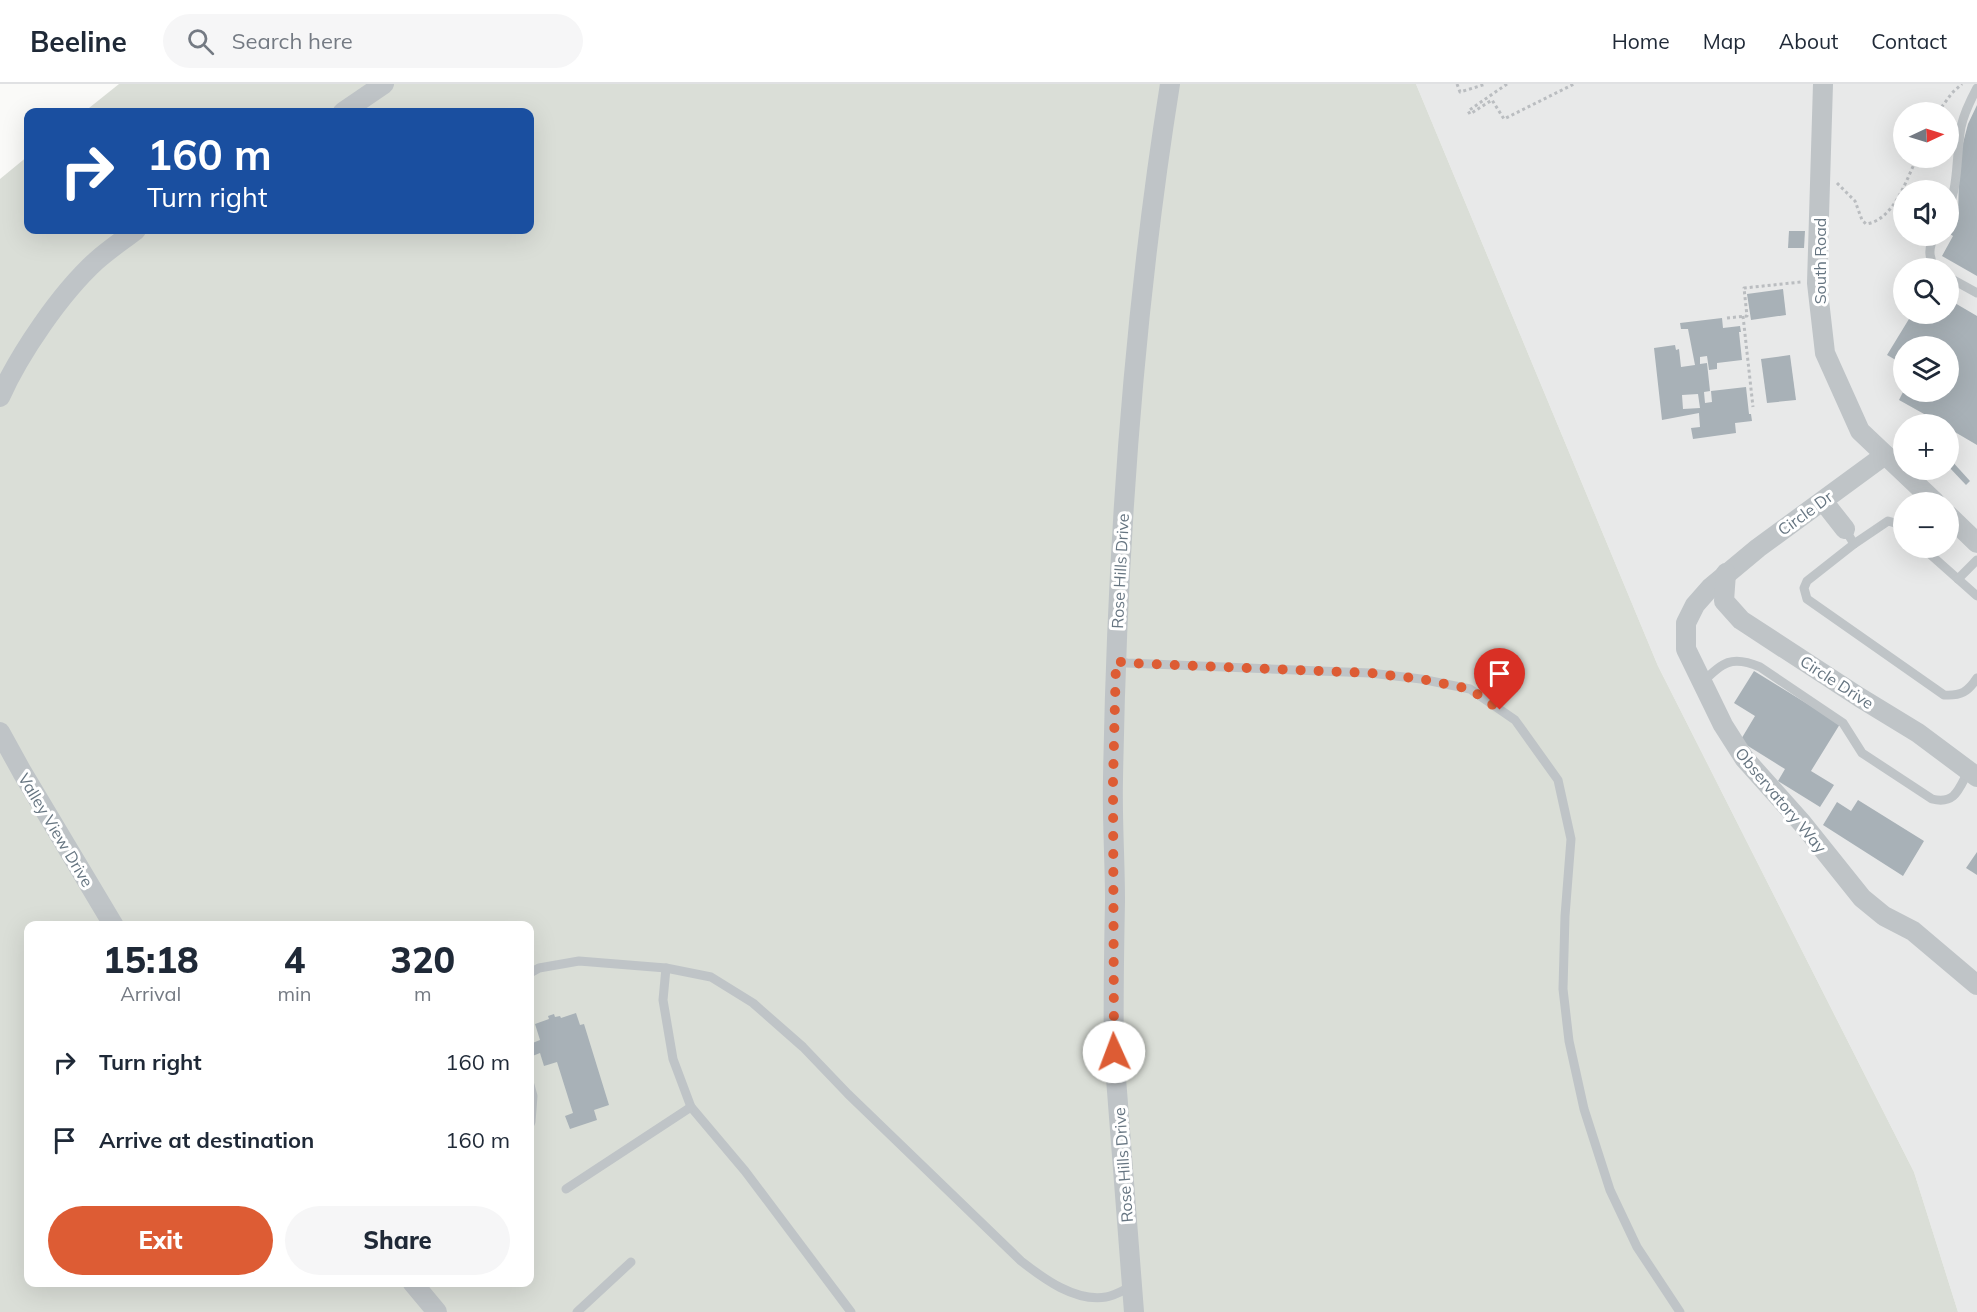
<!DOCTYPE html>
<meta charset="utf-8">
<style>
body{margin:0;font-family:Mulish,sans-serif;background:#f6f6f7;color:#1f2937;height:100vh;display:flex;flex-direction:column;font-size:22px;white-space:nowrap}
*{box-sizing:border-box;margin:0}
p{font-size:20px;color:#747a83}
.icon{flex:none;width:33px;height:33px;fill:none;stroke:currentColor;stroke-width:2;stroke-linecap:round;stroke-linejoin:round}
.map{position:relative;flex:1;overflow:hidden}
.panel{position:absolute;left:24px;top:837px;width:510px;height:366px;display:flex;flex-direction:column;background:#fff;border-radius:12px;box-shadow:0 6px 24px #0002}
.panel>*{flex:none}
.guide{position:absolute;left:24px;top:24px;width:510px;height:126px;border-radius:12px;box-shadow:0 6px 24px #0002;background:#1a4fa0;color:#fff;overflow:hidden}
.needle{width:39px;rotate:86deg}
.controls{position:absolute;left:1893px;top:18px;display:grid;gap:12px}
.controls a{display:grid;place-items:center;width:66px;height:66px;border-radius:50%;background:#fff;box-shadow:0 6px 24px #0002;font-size:30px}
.pin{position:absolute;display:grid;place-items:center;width:51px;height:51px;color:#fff;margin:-62px -26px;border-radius:50% 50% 50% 0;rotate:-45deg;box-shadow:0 0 6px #0007}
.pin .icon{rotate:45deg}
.me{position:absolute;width:66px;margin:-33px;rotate:358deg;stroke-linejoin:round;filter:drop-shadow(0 0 4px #0008)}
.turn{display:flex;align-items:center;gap:21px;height:126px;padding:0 24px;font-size:27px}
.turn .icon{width:78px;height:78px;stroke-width:2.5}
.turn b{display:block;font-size:42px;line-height:51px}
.eta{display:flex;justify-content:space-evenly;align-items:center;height:102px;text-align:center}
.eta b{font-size:36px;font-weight:800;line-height:42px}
.cta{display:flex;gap:12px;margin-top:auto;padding:12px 24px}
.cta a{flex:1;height:69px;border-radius:36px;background:#dd5c34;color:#fff;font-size:24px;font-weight:800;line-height:69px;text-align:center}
.cta a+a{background:#f6f6f7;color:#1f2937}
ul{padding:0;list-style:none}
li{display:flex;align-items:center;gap:18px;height:78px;padding:0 24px}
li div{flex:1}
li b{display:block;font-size:22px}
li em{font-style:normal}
header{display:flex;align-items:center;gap:36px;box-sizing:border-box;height:84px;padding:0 30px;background:#fff;border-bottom:2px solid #e0e1e3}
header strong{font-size:28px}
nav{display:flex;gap:33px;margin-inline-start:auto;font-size:21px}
.search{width:420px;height:54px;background:#f6f6f7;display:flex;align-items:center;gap:15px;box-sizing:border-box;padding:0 21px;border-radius:33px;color:#747a83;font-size:22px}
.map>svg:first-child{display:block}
</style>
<header>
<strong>Beeline</strong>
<div class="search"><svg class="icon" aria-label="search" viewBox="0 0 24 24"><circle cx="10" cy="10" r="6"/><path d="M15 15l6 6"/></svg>Search here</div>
<nav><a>Home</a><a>Map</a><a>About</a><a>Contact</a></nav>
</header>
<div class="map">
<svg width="1977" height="1228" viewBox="0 0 1977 1228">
<rect width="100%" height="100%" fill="#fafaf8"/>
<path fill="#e8e9e9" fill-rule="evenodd" d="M1416,0H1977V1228H1958L1914,1088L1658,582ZM1904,28H1948V74H1904ZM1904,106H1948V152H1904ZM1904,184H1948V230H1904ZM1904,262H1948V308H1904ZM1904,340H1948V386H1904ZM1904,418H1948V464H1904Z"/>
<path fill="#daded7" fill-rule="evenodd" d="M119,0H1416L1658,582L1914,1088L1958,1228H0V95L28,72V146H530V28H84ZM28,842H530V1198H28Z"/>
<g fill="#a8b1b7" fill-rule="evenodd">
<polygon points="1977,21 1977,192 1942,172 1953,152 1950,150 1958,137 1959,88 1962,63 1968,40"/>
<polygon points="1789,147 1805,147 1804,164 1788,164"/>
<polygon points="1783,205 1786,231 1751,236 1747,210"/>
<polygon points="1948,215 1977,232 1977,361 1948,344 1948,340 1942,340 1899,316 1903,308 1948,308 1948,262 1904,262 1904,287 1902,290 1897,287 1901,279 1887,271 1912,230 1948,230"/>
<path d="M1722,234L1723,244L1740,242L1741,248H1739L1742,276L1717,279V285L1709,286L1707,272L1700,273V280L1707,279L1710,307L1704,308L1705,319L1712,318L1711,307L1746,303L1749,330H1751L1752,337L1735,339L1736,349L1693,355L1691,344L1700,343L1699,329L1662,336L1654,264L1675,261L1676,266L1679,265L1681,283L1695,281L1688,245H1681L1680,239ZM1698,310L1700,324L1683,325L1682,311Z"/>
<polygon points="1790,271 1796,316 1767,319 1761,275"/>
<polygon points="1950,375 1970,397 1966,401 1948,382"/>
<polygon points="1754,587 1840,640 1811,687 1834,701 1820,723 1778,697 1785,685 1740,657 1755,632 1734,619"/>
<polygon points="1858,716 1924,757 1903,792 1823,741 1837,718 1851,727"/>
<polygon points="1977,768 1977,791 1966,784"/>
<polygon points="576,929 580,941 584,940 609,1021 594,1026 597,1036 570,1045 565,1032 573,1029 557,978 544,982 540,969 530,973 530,960 540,956 535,940 549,935 548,932 554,930 555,933 560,932 561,934"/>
</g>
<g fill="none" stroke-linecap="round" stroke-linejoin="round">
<g stroke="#babdc0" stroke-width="3" stroke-dasharray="3 3" stroke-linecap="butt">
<polyline points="1457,0 1460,8 1486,0"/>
<polyline points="1507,0 1468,27 1470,30 1492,16 1504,35 1574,0"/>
<polyline points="1938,28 1952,9 1962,0"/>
<path d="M1837,99L1855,117L1862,136L1866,140C1894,136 1906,96 1917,74"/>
<polyline points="1743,232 1753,323"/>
<polyline points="1727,234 1747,232 1744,204 1801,198"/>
</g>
<g stroke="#bfc4c7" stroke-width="9">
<path d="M1948,126C1959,99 1956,71 1961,43C1964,29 1970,17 1977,4"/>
<path d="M1935,152C1928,163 1928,173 1935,184"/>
<polyline points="1948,193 1977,209"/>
<polyline points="1845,445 1854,460 1888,437 1895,439 1904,447"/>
<path d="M1854,460L1807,497L1804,504L1807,515L1944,611C1961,612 1968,608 1977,594"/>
<polyline points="1923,464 1977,512"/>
<polyline points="1958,495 1977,476"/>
<polyline points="1116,577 1127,579 1370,589 1421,595 1470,605 1515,636 1558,696 1571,755 1565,832 1563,905 1569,957 1584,1025 1610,1106 1637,1163 1680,1228"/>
<path d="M1702,599C1722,578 1732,571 1760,583L1843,639L1862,669L1932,715C1956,721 1959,704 1969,686"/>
<polyline points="666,884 663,916 673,975 691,1023 745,1087 851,1228"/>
<path d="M530,889L539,884L579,877L666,884L711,893L753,919L803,963L848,1010L1021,1177C1044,1195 1075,1218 1106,1213C1114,1212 1124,1206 1132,1202"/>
<polyline points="530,1001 533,1012 531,1038 530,1040"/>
<polyline points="566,1105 691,1023"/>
<polyline points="577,1228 631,1178"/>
</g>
<g stroke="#bfc4c7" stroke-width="20">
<polyline points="1823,0 1817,199 1825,269 1860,347 1935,418"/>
<polyline points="343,28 384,0"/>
<path d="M0,313C20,269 60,210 96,177C108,166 123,156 136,146"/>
<polyline points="1885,371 1758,464 1710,504 1695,521 1686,539 1686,565 1723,641 1744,674 1802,739 1862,814 1884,832 1913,847 1977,901"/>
<polyline points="1823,417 1845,445"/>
<polyline points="1948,431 1977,459"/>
<polyline points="1726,489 1724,517 1741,536 1859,613 1918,649 1977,693"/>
<polyline points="0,648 22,688 114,842"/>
<polyline points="412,1198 437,1228"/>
<path d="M1134,1228L1114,968C1113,917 1114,867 1115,817C1115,776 1112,735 1113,695C1117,461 1133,231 1170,0"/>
</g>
</g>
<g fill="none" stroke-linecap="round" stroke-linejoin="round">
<polyline stroke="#dd5c34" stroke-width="10" stroke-dasharray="0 18" points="1114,968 1113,698 1116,577 1127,579 1370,589 1421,595 1470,605 1500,626"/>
</g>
<g text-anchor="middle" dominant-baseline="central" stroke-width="6" stroke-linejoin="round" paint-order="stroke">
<g font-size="16" fill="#667581" stroke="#fff">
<text transform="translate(1820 177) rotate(-90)">South Road</text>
<text transform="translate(1805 429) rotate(-36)">Circle Dr</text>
<text transform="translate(1120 487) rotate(-87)">Rose Hills Drive</text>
<text transform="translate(1837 598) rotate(33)">Circle Drive</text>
<text transform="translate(1781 716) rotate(50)">Observatory Way</text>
<text transform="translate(56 746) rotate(59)">Valley View Drive</text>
<text transform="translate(1123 1081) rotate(-94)">Rose Hills Drive</text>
</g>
</g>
</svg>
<div class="controls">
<a><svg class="needle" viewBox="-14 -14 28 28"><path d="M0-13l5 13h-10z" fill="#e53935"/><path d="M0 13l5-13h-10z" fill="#747a83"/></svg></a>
<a><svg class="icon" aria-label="sound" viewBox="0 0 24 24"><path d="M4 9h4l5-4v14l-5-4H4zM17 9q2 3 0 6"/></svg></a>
<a><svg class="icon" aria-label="search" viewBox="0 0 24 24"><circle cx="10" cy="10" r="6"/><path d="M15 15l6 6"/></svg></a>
<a><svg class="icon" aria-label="layers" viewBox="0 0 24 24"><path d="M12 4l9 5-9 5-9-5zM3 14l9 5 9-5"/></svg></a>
<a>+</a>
<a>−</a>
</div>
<div class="pin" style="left:1500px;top:626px;background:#d93025"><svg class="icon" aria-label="arrive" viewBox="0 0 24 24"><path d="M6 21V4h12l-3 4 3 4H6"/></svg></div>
<svg class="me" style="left:1114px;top:968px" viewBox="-20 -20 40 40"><circle r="19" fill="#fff"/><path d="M0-13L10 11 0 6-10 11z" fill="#dd5c34"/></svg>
<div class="guide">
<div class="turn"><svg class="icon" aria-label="right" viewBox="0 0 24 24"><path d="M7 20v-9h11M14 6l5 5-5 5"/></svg><div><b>160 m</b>Turn right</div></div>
</div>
<section class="panel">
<div class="eta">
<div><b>15:18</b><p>Arrival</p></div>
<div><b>4</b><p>min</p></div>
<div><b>320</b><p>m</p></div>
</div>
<ul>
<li><svg class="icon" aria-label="right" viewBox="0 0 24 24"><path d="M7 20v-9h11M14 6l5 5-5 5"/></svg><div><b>Turn right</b></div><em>160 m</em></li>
<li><svg class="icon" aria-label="arrive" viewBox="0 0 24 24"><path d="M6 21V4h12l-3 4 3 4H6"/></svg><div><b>Arrive at destination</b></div><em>160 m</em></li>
</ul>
<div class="cta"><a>Exit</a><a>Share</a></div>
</section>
</div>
